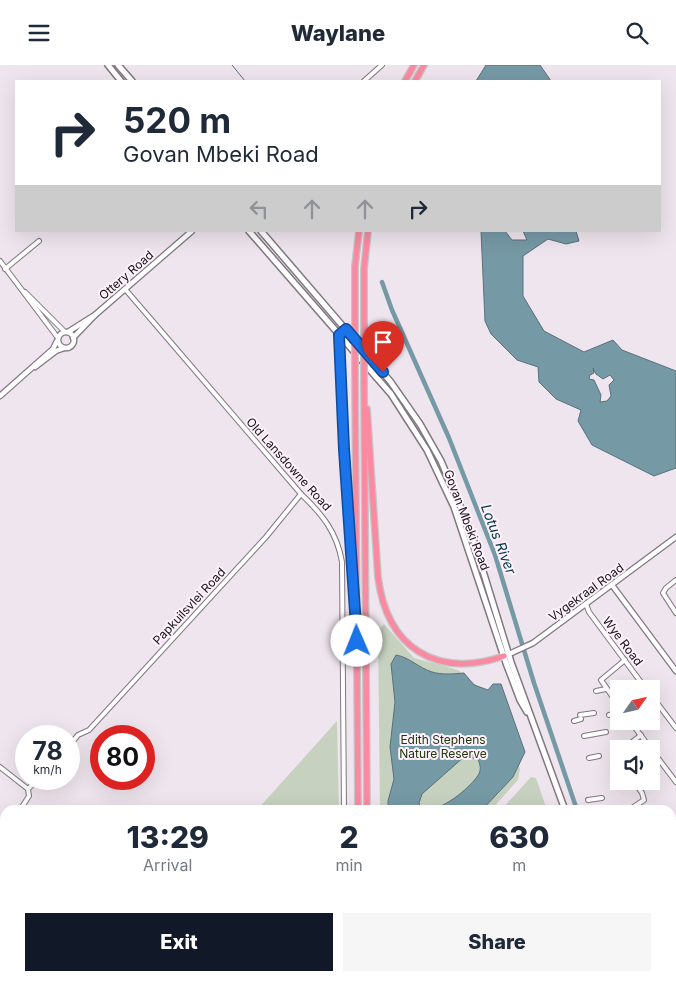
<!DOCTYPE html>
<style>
body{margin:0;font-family:Inter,sans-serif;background:#f6f6f7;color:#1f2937;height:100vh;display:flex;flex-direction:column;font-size:19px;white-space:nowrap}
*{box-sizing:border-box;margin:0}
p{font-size:16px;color:#747a83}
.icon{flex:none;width:28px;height:28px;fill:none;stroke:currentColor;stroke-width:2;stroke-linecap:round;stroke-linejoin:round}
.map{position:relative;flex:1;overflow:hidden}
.drawer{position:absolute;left:0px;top:740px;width:676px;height:176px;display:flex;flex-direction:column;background:#fff;border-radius:15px 15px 0 0;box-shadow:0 5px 20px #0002}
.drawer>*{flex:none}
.guide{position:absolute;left:15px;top:15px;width:646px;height:152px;border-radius:0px;box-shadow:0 5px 20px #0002;background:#fff;color:#1f2937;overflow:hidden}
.needle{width:32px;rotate:56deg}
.fabs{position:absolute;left:610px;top:615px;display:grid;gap:10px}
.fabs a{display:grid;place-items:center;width:50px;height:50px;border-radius:0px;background:#fff;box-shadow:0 5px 20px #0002;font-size:25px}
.speed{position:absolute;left:15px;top:660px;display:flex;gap:10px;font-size:25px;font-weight:700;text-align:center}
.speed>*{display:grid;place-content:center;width:65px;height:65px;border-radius:50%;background:#fff;box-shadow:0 5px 20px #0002;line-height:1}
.speed small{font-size:12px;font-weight:400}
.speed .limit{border:8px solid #d22;background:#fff;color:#111}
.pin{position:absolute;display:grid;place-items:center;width:42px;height:42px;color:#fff;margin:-51px -21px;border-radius:50% 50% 50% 0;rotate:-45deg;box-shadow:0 0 5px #0007}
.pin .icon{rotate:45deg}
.me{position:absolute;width:55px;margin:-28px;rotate:359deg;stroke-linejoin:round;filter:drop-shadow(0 0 4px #0008)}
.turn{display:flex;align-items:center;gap:18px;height:105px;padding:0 25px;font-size:22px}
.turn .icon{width:65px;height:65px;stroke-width:2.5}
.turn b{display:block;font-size:35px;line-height:42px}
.lanes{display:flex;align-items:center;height:48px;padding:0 25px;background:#0003;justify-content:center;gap:25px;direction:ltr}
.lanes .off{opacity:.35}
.eta{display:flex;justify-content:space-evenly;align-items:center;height:85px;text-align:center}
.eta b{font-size:30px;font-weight:800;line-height:35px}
.button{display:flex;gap:10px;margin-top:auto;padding:10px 25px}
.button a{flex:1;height:58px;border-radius:0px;background:#111827;color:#fff;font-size:20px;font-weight:800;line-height:58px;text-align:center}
.button a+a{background:#f6f6f7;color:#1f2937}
header{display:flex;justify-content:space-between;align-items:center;height:65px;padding:0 25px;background:#fff;font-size:22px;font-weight:800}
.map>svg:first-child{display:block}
</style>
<header><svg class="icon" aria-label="menu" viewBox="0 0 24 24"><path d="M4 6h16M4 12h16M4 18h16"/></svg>Waylane<svg class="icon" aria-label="search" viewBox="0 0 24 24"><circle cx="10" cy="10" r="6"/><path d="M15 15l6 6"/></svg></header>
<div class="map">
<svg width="676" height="916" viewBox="0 0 676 916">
<rect width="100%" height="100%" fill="#efe5ee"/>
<g fill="#c6d1bf">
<polygon points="384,559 414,593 458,605 494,634 520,704 518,715 491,745 380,745 378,566"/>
<polygon points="337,656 339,745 295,745 287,742 282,745 257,745"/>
<polygon points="531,712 536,713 547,745 501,745"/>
<polygon points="251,911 340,911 335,916 256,916"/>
<polygon points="381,911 607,911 609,916 381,916"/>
</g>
<g fill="#7699a6" stroke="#5a717b" fill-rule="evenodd">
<polygon points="486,0 540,0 551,16 476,16"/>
<path d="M481,166H505L512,175H527L523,166H576L579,176L566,179L548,174L523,191V231L544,266L584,287L613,275L622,285L676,306V403L654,411L592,380L578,356L581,345L556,334L539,317L538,302L517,295L491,269L485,256ZM593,303L596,309L603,314L610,310L614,315L609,320L611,331L607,336L600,337L601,330L594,315L589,314L590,310L594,308Z"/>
<path d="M396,590C409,592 419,603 432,607C442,610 454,609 464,608L474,620L488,625L493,619H501L525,687L513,712L482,745H435V742C446,743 478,716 480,706C481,702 479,697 478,694L465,691L422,729L419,738L421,745H388V736L394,714L390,682L395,637L391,599Z"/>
</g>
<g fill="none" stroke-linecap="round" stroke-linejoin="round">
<polyline stroke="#5a717b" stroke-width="1" points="232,0 245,16"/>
<g stroke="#7699a6" stroke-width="4.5">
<polyline points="382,217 392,245 449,373 495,490 534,618 577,745"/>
<polyline points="639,911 641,916"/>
</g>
<defs>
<g id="minor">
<polyline points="364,16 382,0"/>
<polyline points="0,196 58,273"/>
<polyline points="5,204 39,176"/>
<path d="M125,224L301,429C322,449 337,467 342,497L344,745"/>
<polyline points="25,227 65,267"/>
<polyline points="676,515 666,523 663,528 676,548"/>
<polyline points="586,539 589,547 646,624"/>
<polyline points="596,626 606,624"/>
<polyline points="651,630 676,663"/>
<polyline points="619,641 601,615 625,595"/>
<polyline points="580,650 594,648"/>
<polyline points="609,650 619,648"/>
<polyline points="574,656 581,654"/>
<polyline points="630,656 651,684"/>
<polyline points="584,671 606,667"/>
<polyline points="69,681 78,670 89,665 266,472 301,429"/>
<polyline points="623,684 641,670"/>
<polyline points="651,684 676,717"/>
<polyline points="619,687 619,695"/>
<polyline points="589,693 599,691"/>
<polyline points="0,702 28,724 29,731 20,745"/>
<polyline points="28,724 38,714"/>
<polyline points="588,735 602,733"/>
<polyline points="629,745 644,735 642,728 634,716"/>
<polyline points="671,760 676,757"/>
<polyline points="0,765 5,760"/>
<polyline points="671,797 676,794"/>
<polyline points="671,845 676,842"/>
<polyline points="671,895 676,892"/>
<polyline points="346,911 346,916"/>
</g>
<g id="tertiary">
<circle cx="66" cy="275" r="8"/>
<polyline points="68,267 95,250 192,166"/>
<polyline points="73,273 95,250"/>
<polyline points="35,302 56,286 64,283"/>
<polyline points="0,331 53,284 57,276"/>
<polyline points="612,520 676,606"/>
<polyline points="507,590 533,578 676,472"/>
</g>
<g id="secondary">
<polyline points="108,0 121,16"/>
<polyline points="118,0 132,16"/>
<polyline points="249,166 391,329 427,385 454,442 506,598 520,635 527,647"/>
<polyline points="261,166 390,316 420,359 441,396 471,467 511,597 565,745"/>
<polyline points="626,911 628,916"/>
</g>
<g id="trunk">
<polyline points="405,16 414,0"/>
<polyline points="415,16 424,0"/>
<polyline points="355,259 355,201 359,166"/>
<polyline points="346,265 339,270 339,277 353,508"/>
<polyline points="364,273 364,204 368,166"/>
<polyline points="355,304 358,745"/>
<polyline points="364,317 367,745"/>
<path d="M367,344L378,512C387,583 436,614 504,591"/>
<polyline points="359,911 359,916"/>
<polyline points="368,911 368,916"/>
</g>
</defs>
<use href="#minor" stroke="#80777f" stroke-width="6"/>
<use href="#tertiary" stroke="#80777f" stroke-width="7"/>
<use href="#secondary" stroke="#80777f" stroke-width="8"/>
<use href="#trunk" stroke="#c7c6c7" stroke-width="8"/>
<use href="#minor" stroke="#fff" stroke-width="4"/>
<use href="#tertiary" stroke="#fff" stroke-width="4.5"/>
<use href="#secondary" stroke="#fff" stroke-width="5"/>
<use href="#trunk" stroke="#fa8aa2" stroke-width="5.5"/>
<defs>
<g id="trunk-bridge">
<polyline points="355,259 355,304"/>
<polyline points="364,273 364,317"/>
</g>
</defs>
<use href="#trunk-bridge" stroke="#c7c6c7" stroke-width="8" stroke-linecap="butt"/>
<use href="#trunk-bridge" stroke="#fa8aa2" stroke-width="5.5"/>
</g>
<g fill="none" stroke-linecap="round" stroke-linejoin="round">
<defs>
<polyline id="route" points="357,576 344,384 339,270 346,264 383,307"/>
</defs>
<use href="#route" stroke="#114b97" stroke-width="12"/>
<use href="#route" stroke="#1a73e8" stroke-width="9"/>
</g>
<g text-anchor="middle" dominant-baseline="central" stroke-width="4" stroke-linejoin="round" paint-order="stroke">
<g font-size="12" fill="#171317" stroke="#fdf2fc">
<text transform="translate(126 210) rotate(-41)">Ottery Road</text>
<text transform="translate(289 399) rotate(48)">Old Lansdowne Road</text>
<text transform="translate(467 455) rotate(69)">Govan Mbeki Road</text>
<text transform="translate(586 527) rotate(-36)">Vygekraal Road</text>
<text transform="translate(189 541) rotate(-47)">Papkuilsvlei Road</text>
<text transform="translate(623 576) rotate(53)">Wye Road</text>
</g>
<g font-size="12" fill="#213609" stroke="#fdf2fc">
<text x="443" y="674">Edith Stephens<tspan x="443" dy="14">Nature Reserve</tspan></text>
</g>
<g font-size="14" font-style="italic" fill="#003746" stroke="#fdf2fc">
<text transform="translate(499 474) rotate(69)">Lotus River</text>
</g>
</g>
</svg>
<div class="fabs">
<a><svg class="needle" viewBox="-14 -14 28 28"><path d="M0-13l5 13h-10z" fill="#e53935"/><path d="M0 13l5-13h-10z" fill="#747a83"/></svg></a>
<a><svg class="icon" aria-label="sound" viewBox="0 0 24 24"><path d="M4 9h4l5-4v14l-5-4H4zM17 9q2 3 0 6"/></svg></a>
</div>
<div class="speed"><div>78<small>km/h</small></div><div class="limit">80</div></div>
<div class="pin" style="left:383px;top:307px;background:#d93025"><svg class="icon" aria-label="arrive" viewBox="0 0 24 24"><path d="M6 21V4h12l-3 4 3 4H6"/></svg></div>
<svg class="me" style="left:357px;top:576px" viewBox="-20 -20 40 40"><circle r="19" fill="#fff"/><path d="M0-13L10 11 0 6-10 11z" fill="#1a73e8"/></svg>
<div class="guide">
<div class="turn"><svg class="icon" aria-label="right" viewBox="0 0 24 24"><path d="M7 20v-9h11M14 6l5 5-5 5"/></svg><div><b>520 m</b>Govan Mbeki Road</div></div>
<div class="lanes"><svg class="icon off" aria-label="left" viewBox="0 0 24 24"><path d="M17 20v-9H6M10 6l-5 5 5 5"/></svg><svg class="icon off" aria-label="ahead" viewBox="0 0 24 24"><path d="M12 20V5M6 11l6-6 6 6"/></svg><svg class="icon off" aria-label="ahead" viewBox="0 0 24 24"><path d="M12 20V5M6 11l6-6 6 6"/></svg><svg class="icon" aria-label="right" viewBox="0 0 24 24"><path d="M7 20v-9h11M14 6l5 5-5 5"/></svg></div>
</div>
<section class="drawer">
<div class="eta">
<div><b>13:29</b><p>Arrival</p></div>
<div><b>2</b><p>min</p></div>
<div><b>630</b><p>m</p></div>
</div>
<div class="button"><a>Exit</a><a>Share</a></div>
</section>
</div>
